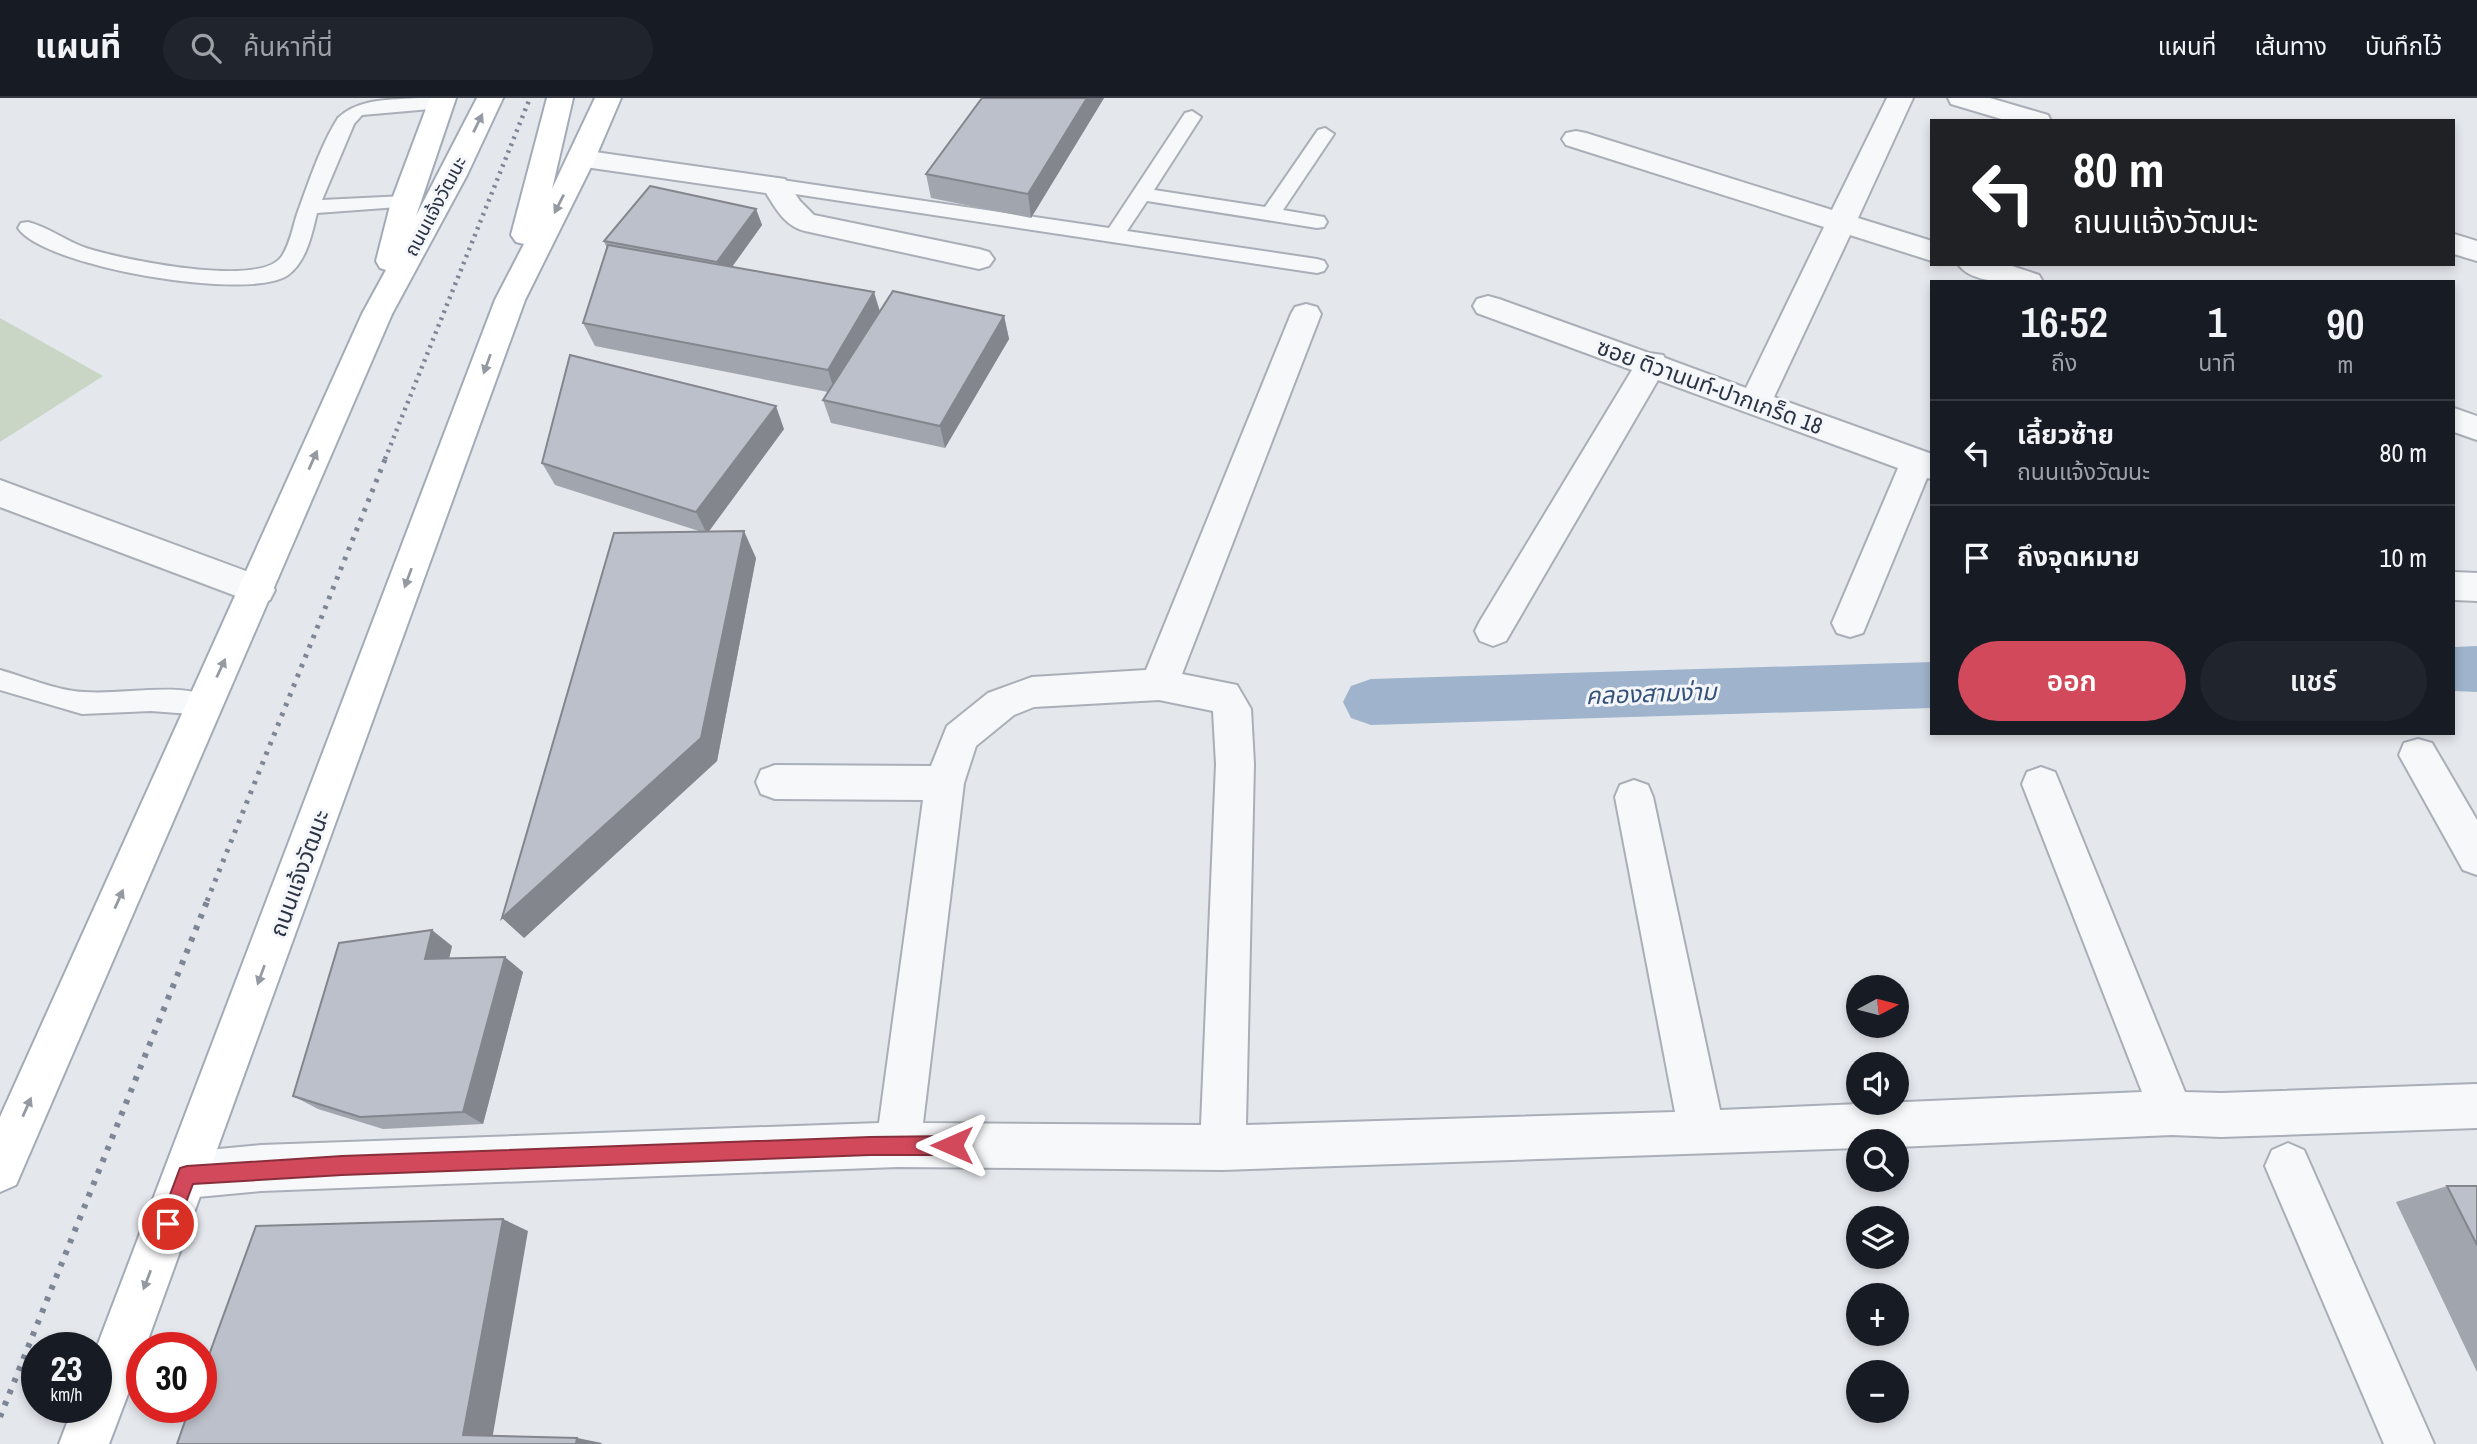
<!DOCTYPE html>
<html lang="th">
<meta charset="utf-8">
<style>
body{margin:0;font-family:"Archivo Narrow","Noto Sans Thai",sans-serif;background:#20242c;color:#f1f3f6;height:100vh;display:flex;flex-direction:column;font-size:26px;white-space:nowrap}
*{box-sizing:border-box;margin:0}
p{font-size:23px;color:#9ea1a6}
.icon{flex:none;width:38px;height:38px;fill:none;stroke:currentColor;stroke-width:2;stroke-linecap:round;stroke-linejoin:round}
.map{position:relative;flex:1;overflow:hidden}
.details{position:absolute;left:1930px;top:182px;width:525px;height:455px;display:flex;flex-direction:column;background:#171b24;border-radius:0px;box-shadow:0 4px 10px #0003}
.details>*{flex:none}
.banner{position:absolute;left:1930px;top:21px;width:525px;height:147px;border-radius:0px;box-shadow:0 4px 10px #0003;background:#202124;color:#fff;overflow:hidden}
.needle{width:46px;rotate:83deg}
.fabs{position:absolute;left:1846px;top:877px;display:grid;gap:14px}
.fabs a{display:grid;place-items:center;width:63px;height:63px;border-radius:50%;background:#171b24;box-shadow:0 4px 10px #0003;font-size:35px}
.speed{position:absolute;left:21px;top:1234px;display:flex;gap:14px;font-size:35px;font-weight:700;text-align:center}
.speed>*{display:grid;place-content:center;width:91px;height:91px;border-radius:50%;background:#171b24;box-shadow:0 4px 10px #0003;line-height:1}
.speed small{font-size:18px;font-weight:400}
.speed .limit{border:10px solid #d22;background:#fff;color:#111}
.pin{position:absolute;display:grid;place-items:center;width:60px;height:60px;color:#fff;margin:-30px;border:4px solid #fff;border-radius:50%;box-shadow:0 2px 7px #0007}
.me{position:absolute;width:77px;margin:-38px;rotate:270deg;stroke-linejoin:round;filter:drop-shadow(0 0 5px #0008)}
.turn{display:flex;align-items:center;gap:24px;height:147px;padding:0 28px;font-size:32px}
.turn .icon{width:91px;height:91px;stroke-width:2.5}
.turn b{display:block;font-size:49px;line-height:60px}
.eta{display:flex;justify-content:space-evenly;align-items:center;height:119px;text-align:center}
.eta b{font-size:42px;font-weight:600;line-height:49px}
.cta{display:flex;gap:14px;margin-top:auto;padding:14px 28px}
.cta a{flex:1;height:80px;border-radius:42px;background:#d1495b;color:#fff;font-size:28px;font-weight:600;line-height:80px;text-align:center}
.cta a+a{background:#20242c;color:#f1f3f6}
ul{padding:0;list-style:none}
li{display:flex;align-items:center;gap:21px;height:105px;padding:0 28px;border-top:2px solid #363941}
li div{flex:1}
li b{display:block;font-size:26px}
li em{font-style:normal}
header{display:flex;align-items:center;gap:42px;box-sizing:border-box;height:98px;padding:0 35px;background:#171b24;border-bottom:2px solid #363941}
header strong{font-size:33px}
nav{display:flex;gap:38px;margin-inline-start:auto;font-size:24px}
.search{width:490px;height:63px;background:#20242c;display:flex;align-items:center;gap:18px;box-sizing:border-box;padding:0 24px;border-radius:38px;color:#9ea1a6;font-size:26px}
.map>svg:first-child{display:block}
</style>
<header>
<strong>แผนที่</strong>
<div class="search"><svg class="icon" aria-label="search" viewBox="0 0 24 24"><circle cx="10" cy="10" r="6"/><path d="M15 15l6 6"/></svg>ค้นหาที่นี่</div>
<nav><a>แผนที่</a><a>เส้นทาง</a><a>บันทึกไว้</a></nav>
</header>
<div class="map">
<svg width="2477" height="1346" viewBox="0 0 2477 1346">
<rect width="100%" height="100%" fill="#e4e7ec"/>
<polygon fill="#c9d6c5" points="0,220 103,278 0,344"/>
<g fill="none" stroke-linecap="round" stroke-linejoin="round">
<g fill="#9fb4cc" fill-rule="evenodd">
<polygon points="2477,548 2477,594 2454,593 2454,549"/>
<polygon points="1932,564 1932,610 1371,627 1351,620 1343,604 1351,588 1371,581"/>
</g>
<defs>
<g id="lane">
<path d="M419,0H448L451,4L442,10L362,17L354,26L322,102L405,98L412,100L415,104L412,108L317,115C312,135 307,163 288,177C251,204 43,169 18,130L21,125L28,124C48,129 66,143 86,150C120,161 261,191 282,158C292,143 293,124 300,108C310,80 322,45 338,20C359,0 390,2 419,0Z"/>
<polygon points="1192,13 1201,19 1154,92 1265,109 1318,32 1325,30 1334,36 1283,112 1324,119 1327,124 1324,129 1317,130 1147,103 1127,133 1317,161 1324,163 1327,168 1324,173 1317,175 775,93 768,91 765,87 768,83 775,81 1109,130 1185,15"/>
<path d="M0,572C25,579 58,593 84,594C126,597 172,584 213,599L217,606L213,613L204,617L151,613L82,616L0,592Z"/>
</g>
<g id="street">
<polygon points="1887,0 1913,0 1858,120 1932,143 1932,163 1850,137 1774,299 1932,356 1932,381 1927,380 1863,535 1850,539 1837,535 1832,525 1898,370 1658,282 1506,543 1493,548 1480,543 1475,533 1480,523 1632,272 1477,215 1473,208 1477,201 1488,198 1499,201 1649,255 1663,257 1665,260 1746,290 1824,129 1566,47 1562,41 1566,35 1576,33 1586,35 1832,112"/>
<polygon points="1948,0 1990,0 2048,17 2051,23 2008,23 1951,6"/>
<path d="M581,52L785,81L800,103L814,117L979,151L989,154L994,161L989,168L979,171L805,133C785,128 776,111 766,95L571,67L567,61L571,55Z"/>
<polygon points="2454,136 2477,143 2477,163 2454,156"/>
<path d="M1958,166H2006L2039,177L2043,184C2020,184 1972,188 1958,166Z"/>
<path d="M1306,206L1317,209L1321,216L1182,576L1237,587L1251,611L1254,666L1246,1027L1675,1014L1615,699L1620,687L1634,682L1648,687L1653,699L1720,1012L2142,994L2022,686L2027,674L2041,669L2055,674L2060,686L2185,994L2221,995L2477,986V1030L2221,1039L2172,1037L1897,1049V1043H1858V1050L1223,1072L898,1069L261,1093L187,1100L171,1093L164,1077L171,1061L187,1054L261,1047L879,1025L923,702L775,701L761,696L756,684L761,672L775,667L931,668L947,628L988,595L1032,579L1146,572L1291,216L1295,209ZM1159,602L1213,613L1216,666L1201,1027L923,1025L964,685L976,648L1014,617L1034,609Z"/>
<polygon points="2454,310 2477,318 2477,342 2454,334"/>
<polygon points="0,382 270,482 275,492 270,502 257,506 0,409"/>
<polygon points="2454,474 2477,475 2477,503 2454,502"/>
<polygon points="2418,641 2432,645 2477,722 2477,777 2463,772 2399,657 2404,645"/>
<polygon points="2288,1045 2304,1052 2434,1346 2384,1346 2265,1068 2272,1052"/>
</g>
<g id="primary">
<polygon points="430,0 456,0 416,118 477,0 503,0 467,77 392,216 16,1087 0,1094 0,1019 362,216 386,172 380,170 376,163 391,104"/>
<polygon points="547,0 573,0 552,91 595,0 621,0 595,61 525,202 145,1250 142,1250 142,1259 109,1346 59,1346 73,1309 96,1309 96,1251 495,202 524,146 516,144 511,137"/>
</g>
</defs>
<use href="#lane" stroke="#a9aeb7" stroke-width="4"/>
<use href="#street" stroke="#a9aeb7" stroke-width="4"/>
<use href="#primary" stroke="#a3abb8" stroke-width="4"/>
<use href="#lane" fill="#f7f8fa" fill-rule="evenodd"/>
<use href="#street" fill="#f7f8fa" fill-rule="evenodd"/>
<use href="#primary" fill="#fff" fill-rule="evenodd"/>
<polyline stroke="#7d8696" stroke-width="4.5" stroke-dasharray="2.5 5" stroke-linecap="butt" points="385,361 530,0"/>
<polyline stroke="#7d8696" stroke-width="5" stroke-dasharray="3.5 7" stroke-linecap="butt" points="207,803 386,359"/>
<polyline stroke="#7d8696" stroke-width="6" stroke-dasharray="4.5 8" stroke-linecap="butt" points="0,1319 208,801"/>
</g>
<g fill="#a1a5ae">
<polygon points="982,0 1104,0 1031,120 931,100 926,76"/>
<polygon points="756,111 762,127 732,169 880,213 1004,218 1009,241 945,350 831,325 823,302 828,294 595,248 583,225 607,151 604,143"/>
<polygon points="784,331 708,434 756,460 717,663 524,840 702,434 555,387 542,365"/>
<polygon points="452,848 449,861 523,874 483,1026 383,1031 318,1011 293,998"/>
<polygon points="2447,1088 2477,1088 2477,1274 2396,1104"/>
</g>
<g fill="#83868d">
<polygon points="1087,0 1104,0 1031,120 1028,96"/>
<polygon points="756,111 762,127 724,180 717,164"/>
<polygon points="874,194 881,217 835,295 828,272"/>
<polygon points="1004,218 1009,241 945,350 940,328"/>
<polygon points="776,308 784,331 707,436 696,414"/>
<polygon points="744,433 756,460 717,663 524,840 502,820"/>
<polygon points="432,832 452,848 445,877 425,861"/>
<polygon points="505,859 523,874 483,1026 463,1014"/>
<polygon points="503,1121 528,1133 492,1342 463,1337"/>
<polygon points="577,1340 602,1345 601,1346 576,1346"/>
</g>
<g fill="#bbc0ca" stroke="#83868d" stroke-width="2">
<polygon points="982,0 1087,0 1028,96 926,76"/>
<polygon points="650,88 756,111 717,164 604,143"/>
<polygon points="608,147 874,194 828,272 583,225"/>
<polygon points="893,193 1004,218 940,328 823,302"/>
<polygon points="570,257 776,308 696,414 542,365"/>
<polygon points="744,433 701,640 502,820 614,435"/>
<polygon points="432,832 425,861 505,859 463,1014 360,1019 293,998 339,845"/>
<polygon points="2447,1088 2477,1088 2477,1147"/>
<polygon points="503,1121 463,1337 577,1340 576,1346 177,1346 190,1309 201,1309 201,1279 256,1128"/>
</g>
<defs><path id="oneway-solid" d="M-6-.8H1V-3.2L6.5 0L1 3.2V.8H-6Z" transform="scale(1.75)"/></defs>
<g fill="#959aa2">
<use href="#oneway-solid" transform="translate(478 25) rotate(-64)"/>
<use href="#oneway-solid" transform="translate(559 106) rotate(117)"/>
<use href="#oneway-solid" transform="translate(487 266) rotate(110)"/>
<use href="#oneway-solid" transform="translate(313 362) rotate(-66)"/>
<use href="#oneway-solid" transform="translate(408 480) rotate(110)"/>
<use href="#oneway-solid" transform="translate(221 570) rotate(-65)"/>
<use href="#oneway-solid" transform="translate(119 801) rotate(-66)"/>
<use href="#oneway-solid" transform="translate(261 877) rotate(110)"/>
<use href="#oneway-solid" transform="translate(27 1009) rotate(-66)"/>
<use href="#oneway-solid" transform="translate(147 1182) rotate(111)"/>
</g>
<polygon fill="#d1495b" stroke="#882f3b" stroke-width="2" points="952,1038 959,1041 961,1047 959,1054 952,1057 870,1057 342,1077 193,1086 175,1133 168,1136 161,1133 159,1126 180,1070 187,1068 342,1058 870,1039"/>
<g text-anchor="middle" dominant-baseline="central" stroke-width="6" stroke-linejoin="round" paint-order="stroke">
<g font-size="19" fill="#2b3445" stroke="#f4f6f9">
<text transform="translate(435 108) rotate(-62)">ถนนแจ้งวัฒนะ</text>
</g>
<g font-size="23" fill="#2b3445" stroke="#f4f6f9">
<text transform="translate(1710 288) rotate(20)">ซอย ติวานนท์-ปากเกร็ด 18</text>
<text transform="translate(299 775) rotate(-70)">ถนนแจ้งวัฒนะ</text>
</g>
<g font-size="24" font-style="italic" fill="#34527a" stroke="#f4f6f9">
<text transform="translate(1651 595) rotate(-2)">คลองสามง่าม</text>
</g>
</g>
</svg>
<div class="fabs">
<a><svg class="needle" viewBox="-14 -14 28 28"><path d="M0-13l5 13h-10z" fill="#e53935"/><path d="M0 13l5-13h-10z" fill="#9ea1a6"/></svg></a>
<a><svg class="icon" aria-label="sound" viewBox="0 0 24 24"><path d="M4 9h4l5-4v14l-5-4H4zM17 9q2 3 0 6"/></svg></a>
<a><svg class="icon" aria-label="search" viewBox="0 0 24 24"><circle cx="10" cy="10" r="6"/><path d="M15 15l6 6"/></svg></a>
<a><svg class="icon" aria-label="layers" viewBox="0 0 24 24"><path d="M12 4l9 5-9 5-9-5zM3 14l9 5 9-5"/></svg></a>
<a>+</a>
<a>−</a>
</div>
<div class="speed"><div>23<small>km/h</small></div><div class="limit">30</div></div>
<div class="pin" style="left:168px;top:1126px;background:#d93025"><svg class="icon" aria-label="arrive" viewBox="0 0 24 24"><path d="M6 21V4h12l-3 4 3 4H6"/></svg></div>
<svg class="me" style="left:952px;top:1047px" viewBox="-20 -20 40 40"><path d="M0-17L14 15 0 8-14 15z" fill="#d1495b" stroke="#fff" stroke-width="4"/></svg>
<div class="banner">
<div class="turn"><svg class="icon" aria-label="left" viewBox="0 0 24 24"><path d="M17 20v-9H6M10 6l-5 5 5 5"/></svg><div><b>80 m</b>ถนนแจ้งวัฒนะ</div></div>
</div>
<section class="details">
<div class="eta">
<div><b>16:52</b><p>ถึง</p></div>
<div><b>1</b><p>นาที</p></div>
<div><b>90</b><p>m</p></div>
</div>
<ul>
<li><svg class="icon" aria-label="left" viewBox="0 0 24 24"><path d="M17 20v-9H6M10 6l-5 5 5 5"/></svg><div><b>เลี้ยวซ้าย</b><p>ถนนแจ้งวัฒนะ</p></div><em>80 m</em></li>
<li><svg class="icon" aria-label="arrive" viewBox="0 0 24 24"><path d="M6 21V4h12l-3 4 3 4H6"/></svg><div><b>ถึงจุดหมาย</b></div><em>10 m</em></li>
</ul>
<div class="cta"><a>ออก</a><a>แชร์</a></div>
</section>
</div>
